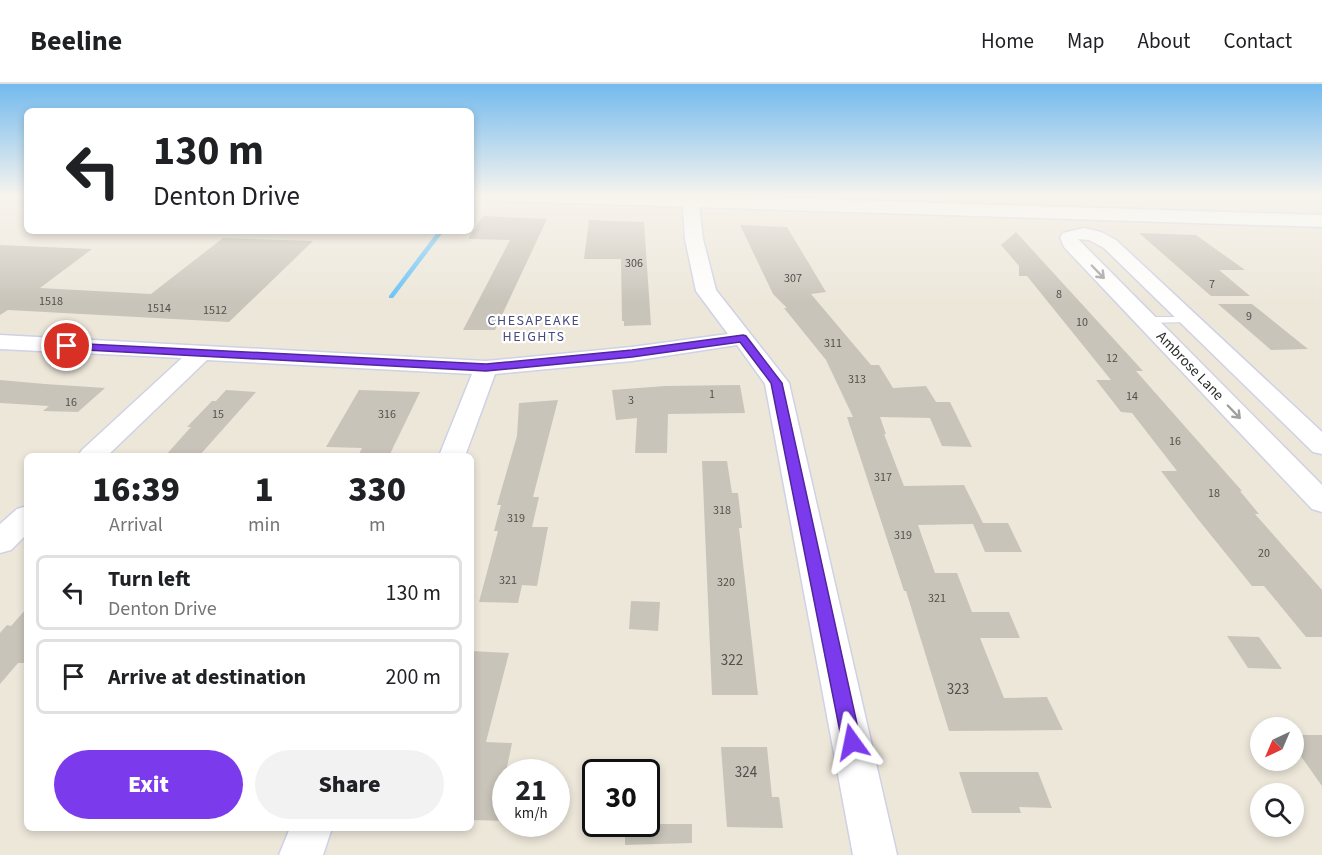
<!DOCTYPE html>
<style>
body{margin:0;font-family:"Source Sans 3",sans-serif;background:#f2f2f2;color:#202124;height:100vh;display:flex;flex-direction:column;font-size:22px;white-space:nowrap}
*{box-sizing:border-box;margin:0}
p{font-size:20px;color:#757577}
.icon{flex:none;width:33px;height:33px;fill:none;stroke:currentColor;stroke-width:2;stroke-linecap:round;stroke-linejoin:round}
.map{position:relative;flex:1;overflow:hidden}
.drawer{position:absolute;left:24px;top:369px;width:450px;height:378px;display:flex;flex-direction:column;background:#fff;border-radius:9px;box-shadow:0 3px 9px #0003}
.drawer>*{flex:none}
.banner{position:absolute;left:24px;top:24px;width:450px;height:126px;border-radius:9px;box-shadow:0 3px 9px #0003;background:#fff;color:#202124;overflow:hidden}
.needle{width:39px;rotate:224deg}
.fabs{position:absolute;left:1250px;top:633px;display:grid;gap:12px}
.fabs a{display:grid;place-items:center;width:54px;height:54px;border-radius:50%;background:#fff;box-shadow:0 3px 9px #0003;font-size:30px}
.speed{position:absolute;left:492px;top:675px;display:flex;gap:12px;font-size:30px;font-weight:700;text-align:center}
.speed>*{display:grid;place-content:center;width:78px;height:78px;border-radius:50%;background:#fff;box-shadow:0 3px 9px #0003;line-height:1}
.speed small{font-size:15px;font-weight:400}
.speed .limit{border:3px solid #111;border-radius:9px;background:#fff;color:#111}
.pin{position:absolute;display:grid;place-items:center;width:51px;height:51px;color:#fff;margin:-26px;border:3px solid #fff;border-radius:50%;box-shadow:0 2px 6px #0007}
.me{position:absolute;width:66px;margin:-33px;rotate:348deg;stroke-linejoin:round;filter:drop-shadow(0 0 4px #0008)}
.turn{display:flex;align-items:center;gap:21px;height:126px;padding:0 30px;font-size:27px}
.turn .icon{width:78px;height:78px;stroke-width:2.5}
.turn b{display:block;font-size:42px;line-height:51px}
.eta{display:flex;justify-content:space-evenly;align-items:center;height:102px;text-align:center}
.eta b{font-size:36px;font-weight:800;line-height:42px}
.action{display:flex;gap:12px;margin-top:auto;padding:12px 30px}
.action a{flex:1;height:69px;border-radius:36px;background:#7c3aed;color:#fff;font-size:24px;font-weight:800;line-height:69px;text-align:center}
.action a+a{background:#f2f2f2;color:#202124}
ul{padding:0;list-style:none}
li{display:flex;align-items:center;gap:18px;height:75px;margin:0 12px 9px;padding:0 18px;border:3px solid #e0e0e0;border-radius:9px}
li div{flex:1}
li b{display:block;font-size:22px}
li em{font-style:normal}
header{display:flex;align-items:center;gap:36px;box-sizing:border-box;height:84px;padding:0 30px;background:#fff;border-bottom:2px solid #e0e0e0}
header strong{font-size:28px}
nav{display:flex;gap:33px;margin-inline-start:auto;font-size:21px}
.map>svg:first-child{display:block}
</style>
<header>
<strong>Beeline</strong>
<nav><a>Home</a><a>Map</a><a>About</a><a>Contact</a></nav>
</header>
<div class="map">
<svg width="1322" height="771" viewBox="0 0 1322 771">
<rect width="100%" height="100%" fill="#ede7da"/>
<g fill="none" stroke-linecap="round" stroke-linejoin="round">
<polygon fill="#64c2f8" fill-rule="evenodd" points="438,147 444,147 393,214 389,214 389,212"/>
</g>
<g fill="#c8c4ba">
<polygon points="483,132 547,135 495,246 463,246 510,156 468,155"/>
<polygon points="589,136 644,138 651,241 624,242 624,237 622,237 621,175 584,175"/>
<polygon points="740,141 787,143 826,208 811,210 871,281 879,281 893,304 926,302 936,318 950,318 972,363 942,362 930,334 880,333 886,350 884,350 904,402 964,401 983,439 1008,439 1022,468 985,468 973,440 918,441 935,489 957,489 972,528 1009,528 1020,554 980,554 1004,614 1047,613 1063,646 949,647 906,507 904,507 847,333 853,333 826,276 784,224 787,224 773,210"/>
<polygon points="1016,148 1143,287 1136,287 1242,407 1240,407 1259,430 1255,430 1322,506 1322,553 1306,553 1264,502 1252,502 1197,434 1161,387 1177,387 1132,329 1121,328 1096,296 1111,296 1027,192 1019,192 1019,182 1001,161"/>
<polygon points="1139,149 1196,151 1245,186 1219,186 1250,212 1211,212"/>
<polygon points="223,154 313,157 229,238 8,226 0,231 0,161 92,165 40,204 151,210"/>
<polygon points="1218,220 1252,220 1308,265 1271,266"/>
<polygon points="0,296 45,300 105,304 78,328 43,327 49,322 0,319"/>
<polygon points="740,301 745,329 668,330 667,369 635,369 637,334 616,336 612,306 665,302"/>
<polygon points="226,306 256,308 199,372 165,372 191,343 187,343 212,317 216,317"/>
<polygon points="359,306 420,308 389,372 358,372 362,364 326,363"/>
<polygon points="558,316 533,413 539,413 532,443 548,443 537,502 522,501 518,519 479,518 498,447 494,447 501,421 497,421 517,352 519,319"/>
<polygon points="702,377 727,377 732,409 738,409 742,444 739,444 758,611 712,611"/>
<polygon points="631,517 660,518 658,547 629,545"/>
<polygon points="27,524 27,579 18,579 0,600 0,549 7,541 11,542"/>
<polygon points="1227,552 1259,553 1282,585 1248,584"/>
<polygon points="471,567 509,569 486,658 512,659 506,688 506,737 471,736"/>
<polygon points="1293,651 1322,651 1322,702 1293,661"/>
<polygon points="721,663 767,663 772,713 779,713 783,744 727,743"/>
<polygon points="959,688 1038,688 1052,724 1019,723 1021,729 972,729"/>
<polygon points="625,740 692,740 692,759 625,761"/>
</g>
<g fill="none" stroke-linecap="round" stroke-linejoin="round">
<defs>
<polygon id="service" points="1189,233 1193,234 1193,238 1145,239 1140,236 1145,233"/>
<g id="minor">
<polygon points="682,111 698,111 703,155 716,206 789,299 897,771 853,771 765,300 737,261 632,277 495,290 465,372 439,372 472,290 207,276 107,372 78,372 82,366 182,274 0,265 0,251 486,277 632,263 728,250 696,207 685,155"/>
<polygon points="1084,144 1101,148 1116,156 1322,348 1322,370 1313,368 1104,164 1089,156 1078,155 1322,401 1322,428 1312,425 1064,163 1060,153 1063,149"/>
<polygon points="27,422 27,450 11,466 0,469 0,440 17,425"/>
<polygon points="290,744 332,744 323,771 279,771"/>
</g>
<polygon id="secondary" points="496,111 689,111 1322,131 1322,143 506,117 499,115"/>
</defs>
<use href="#service" stroke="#cfd1e4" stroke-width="2"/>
<use href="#minor" stroke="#cfd1e4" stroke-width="3"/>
<use href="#secondary" stroke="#cfd1e4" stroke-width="3"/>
<use href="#service" fill="#fff" fill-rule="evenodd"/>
<use href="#minor" fill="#fff" fill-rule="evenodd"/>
<use href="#secondary" fill="#fff" fill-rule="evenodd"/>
</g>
<defs><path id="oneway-shaft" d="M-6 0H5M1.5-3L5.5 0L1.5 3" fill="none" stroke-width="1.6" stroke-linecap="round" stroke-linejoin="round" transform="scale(1.5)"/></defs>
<g stroke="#9f9f9f">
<use href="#oneway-shaft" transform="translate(1098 188) rotate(46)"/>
<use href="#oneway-shaft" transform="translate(1234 328) rotate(46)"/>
</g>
<linearGradient id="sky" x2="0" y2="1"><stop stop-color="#73baee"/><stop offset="0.51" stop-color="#f7f4ee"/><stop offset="1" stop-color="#f7f4ee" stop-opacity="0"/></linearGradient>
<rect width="1322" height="219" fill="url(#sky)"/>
<polygon fill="#7c3aed" stroke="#51269a" stroke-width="1.5" points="743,251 746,252 782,299 861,658 859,665 852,668 845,665 842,658 771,299 740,258 632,273 486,287 67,265 62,262 67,259 486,280 632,266"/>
<g text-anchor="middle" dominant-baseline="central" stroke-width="4.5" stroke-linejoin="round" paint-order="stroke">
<g font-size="12" fill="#52504e">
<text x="634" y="179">306</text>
<text x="793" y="194">307</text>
<text x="1212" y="200">7</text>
<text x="1059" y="210">8</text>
<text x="51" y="217">1518</text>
<text x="159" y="224">1514</text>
<text x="215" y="226">1512</text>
<text x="1249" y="232">9</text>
<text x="1082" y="238">10</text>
<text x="833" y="259">311</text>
<text x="1112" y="274">12</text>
<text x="857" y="295">313</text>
<text x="712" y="310">1</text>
<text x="1132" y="312">14</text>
<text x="631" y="316">3</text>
<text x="71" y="318">16</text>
<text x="218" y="330">15</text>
<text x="387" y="330">316</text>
<text x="1175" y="357">16</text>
<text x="883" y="393">317</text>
<text x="1214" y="409">18</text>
<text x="722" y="426">318</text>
<text x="516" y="434">319</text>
<text x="903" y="451">319</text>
<text x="1264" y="469">20</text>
<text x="508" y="496">321</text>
<text x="726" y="498">320</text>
<text x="937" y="514">321</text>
</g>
<g font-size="14" letter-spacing="1.5" fill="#464b7e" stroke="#fff">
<text x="534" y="237">CHESAPEAKE<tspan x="534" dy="16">HEIGHTS</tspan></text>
</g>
<g font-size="15" fill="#2a2a2a" stroke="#fff">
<text transform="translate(1190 282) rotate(46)">Ambrose Lane</text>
</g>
<g font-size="15" fill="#52504e">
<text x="732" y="576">322</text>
<text x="958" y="605">323</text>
<text x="746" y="688">324</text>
</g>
</g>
</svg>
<div class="fabs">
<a><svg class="needle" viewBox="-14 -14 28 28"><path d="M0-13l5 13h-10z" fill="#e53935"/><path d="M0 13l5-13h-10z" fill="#757577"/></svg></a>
<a><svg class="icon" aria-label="search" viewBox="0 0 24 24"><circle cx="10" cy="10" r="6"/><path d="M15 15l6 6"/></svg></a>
</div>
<div class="speed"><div>21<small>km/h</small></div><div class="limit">30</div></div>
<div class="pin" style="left:67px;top:262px;background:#d93025"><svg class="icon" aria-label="arrive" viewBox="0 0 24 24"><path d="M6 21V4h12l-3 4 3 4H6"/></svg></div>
<svg class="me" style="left:852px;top:658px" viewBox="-20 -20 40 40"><path d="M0-17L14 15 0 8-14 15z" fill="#7c3aed" stroke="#fff" stroke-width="4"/></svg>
<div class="banner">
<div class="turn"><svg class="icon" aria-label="left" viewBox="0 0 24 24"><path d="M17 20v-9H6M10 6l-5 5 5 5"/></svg><div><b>130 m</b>Denton Drive</div></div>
</div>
<section class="drawer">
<div class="eta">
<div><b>16:39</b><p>Arrival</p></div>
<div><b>1</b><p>min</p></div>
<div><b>330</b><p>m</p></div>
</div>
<ul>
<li><svg class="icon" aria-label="left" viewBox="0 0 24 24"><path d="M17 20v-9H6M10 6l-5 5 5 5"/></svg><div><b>Turn left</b><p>Denton Drive</p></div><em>130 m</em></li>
<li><svg class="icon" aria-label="arrive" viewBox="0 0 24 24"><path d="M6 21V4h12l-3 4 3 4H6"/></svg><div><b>Arrive at destination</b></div><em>200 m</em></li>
</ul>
<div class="action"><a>Exit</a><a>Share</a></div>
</section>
</div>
